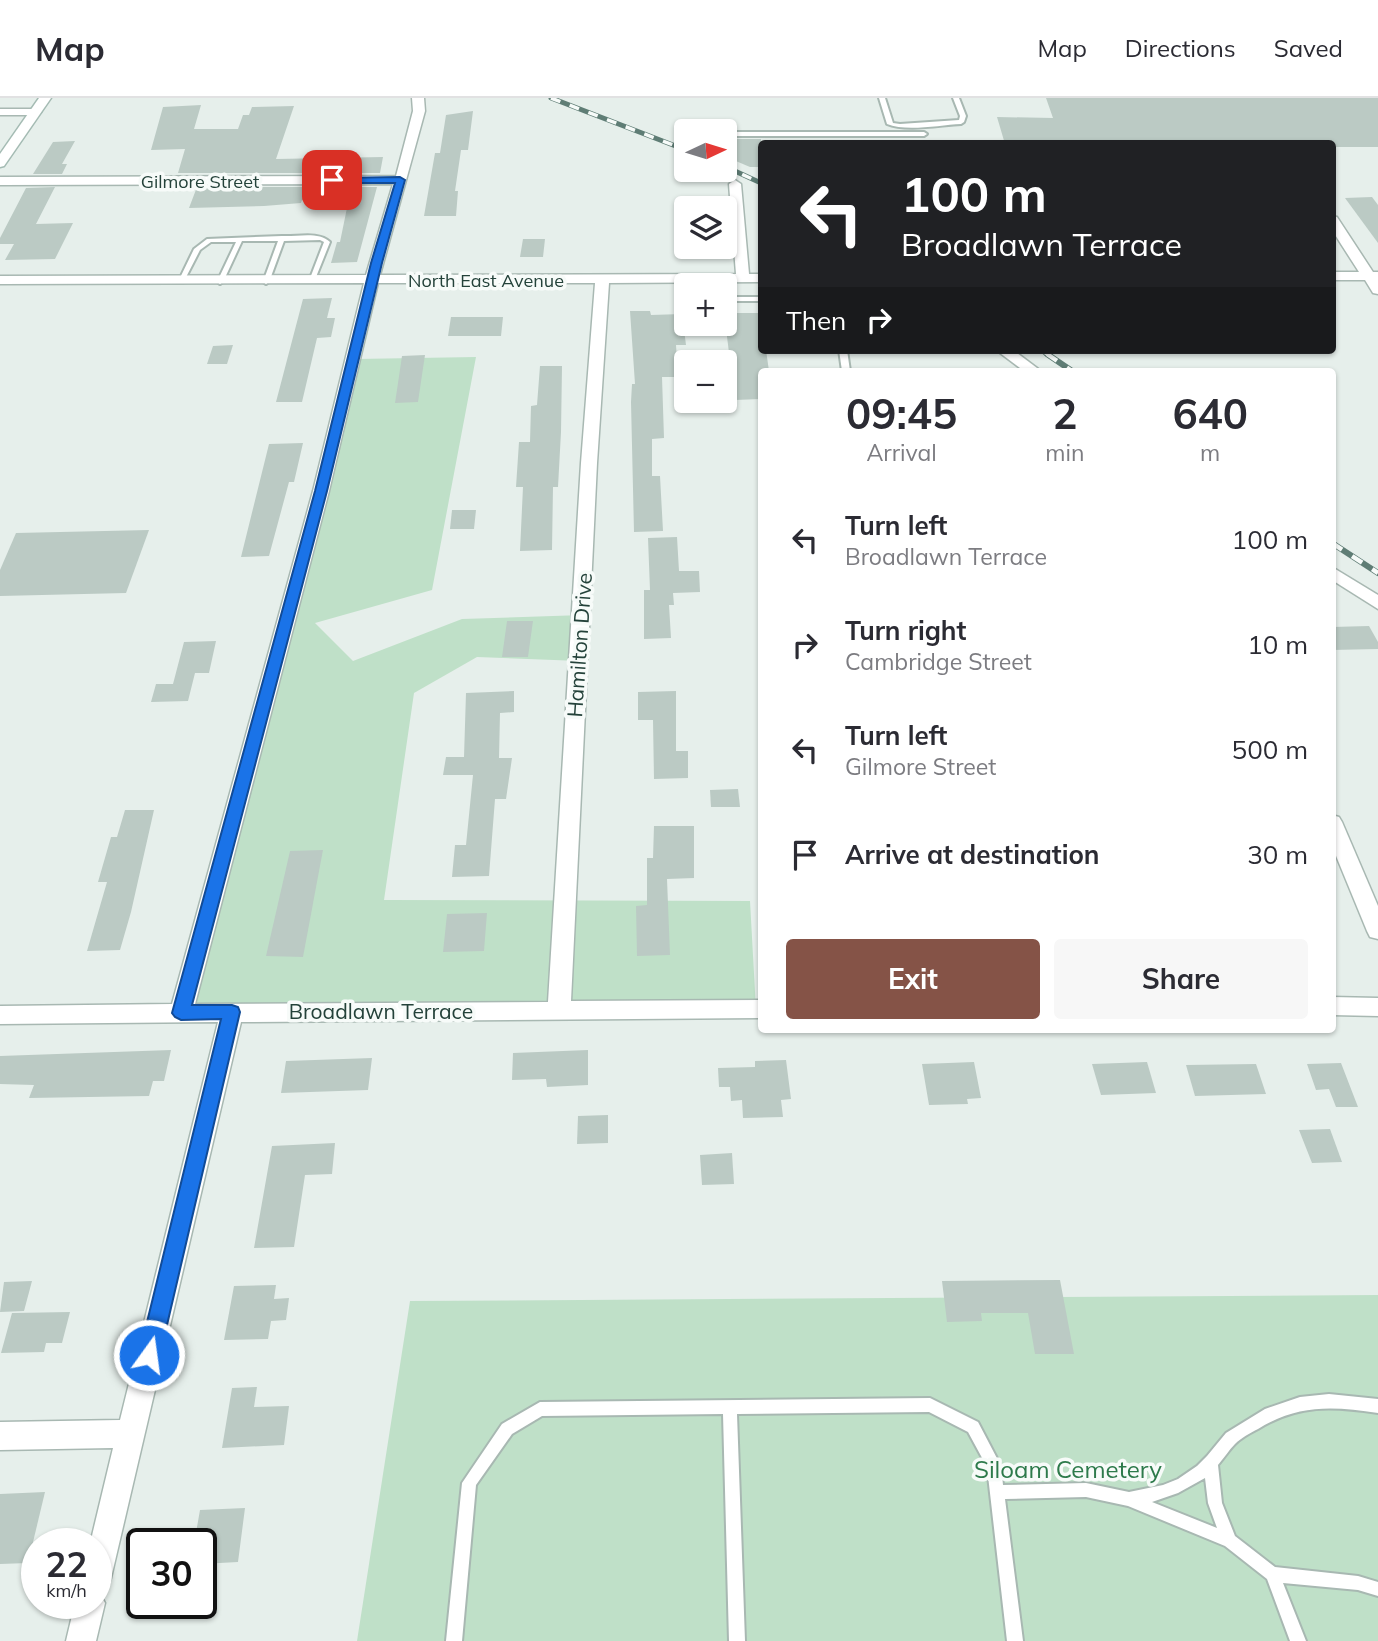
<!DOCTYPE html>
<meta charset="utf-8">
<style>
body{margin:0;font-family:Mulish,sans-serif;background:#f7f7f7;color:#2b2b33;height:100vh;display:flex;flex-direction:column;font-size:26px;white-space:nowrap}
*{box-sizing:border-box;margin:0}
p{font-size:23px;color:#7c7c81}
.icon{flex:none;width:38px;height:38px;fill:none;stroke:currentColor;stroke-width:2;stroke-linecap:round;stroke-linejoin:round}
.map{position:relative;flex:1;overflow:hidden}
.side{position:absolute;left:758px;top:270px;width:578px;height:665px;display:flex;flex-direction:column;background:#fff;border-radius:7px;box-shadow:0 2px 5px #0004}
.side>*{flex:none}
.guide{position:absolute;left:758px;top:42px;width:578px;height:214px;border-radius:7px;box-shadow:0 2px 5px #0004;background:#202124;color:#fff;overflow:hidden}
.needle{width:46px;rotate:86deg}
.controls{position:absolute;left:674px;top:21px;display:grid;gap:14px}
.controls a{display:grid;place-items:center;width:63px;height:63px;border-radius:7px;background:#fff;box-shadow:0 2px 5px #0004;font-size:35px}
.speed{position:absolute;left:21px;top:1430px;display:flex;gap:14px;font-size:35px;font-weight:700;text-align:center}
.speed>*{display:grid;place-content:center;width:91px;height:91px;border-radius:50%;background:#fff;box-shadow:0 2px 5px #0004;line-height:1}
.speed small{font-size:18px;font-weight:400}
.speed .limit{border:4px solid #111;border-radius:10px;background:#fff;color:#111}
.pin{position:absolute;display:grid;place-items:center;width:60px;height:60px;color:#fff;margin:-30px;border-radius:14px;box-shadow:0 4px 10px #0006}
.me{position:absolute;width:77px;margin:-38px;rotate:14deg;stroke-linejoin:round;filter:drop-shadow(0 0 5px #0008)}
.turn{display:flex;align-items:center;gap:24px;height:147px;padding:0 28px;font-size:32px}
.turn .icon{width:91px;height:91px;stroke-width:2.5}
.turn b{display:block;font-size:49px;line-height:60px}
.then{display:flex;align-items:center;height:66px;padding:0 28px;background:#0003;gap:14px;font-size:26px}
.eta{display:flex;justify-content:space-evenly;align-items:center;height:119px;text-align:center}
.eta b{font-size:42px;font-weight:700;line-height:49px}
.action{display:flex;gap:14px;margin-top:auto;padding:14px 28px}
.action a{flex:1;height:80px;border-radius:7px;background:#855347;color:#fff;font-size:28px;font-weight:700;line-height:80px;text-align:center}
.action a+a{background:#f7f7f7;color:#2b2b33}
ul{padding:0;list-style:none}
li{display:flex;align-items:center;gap:21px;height:105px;padding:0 28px}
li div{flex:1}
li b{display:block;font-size:26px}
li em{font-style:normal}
header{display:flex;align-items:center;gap:42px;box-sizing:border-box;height:98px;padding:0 35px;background:#fff;border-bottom:2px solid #e1e1e2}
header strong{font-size:33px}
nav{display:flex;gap:38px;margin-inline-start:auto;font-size:24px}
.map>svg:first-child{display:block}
</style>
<header>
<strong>Map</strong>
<nav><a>Map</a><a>Directions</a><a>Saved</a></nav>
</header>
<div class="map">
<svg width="1378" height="1543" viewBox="0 0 1378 1543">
<rect width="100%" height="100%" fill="#e6efeb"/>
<g fill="#bfe0c8">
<polygon points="476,259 432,492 315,525 353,563 462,521 583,517 580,563 477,559 414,595 384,802 750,803 756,912 183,921 356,261"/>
<polygon points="1378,1197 1378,1543 357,1543 410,1203"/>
</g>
<g fill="#bbcac4">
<polygon points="1046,0 1378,0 1378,49 1332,49 1332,46 1005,46 997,19 1053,20"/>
<polygon points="201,7 194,31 238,31 243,17 249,17 252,9 294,8 276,61 383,59 380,75 178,75 185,51 151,52 163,9"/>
<polygon points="473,13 468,52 461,52 455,93 458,93 456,118 424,118 435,55 440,55 446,17"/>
<polygon points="724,41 761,41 761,69 750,69 724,58"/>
<polygon points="75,43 62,66 67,66 62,76 33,76 53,44"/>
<polygon points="55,89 36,126 73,125 55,161 5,162 14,146 0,146 0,140 26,90"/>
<polygon points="197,89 377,89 357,164 331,165 337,144 340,144 348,105 302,102 301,105 264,108 189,110"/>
<polygon points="1372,99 1378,107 1378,145 1345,100"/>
<polygon points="523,141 545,141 543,159 520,159"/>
<polygon points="332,200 327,220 335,220 331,239 317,240 302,304 276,304 303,201"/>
<polygon points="630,213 650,213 651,217 682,216 686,247 676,247 678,279 662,279 664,340 652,341 652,378 660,378 663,433 634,434 631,304 632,286 635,286"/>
<polygon points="724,215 761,215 761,252 766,252 769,273 761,273 761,301 735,302"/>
<polygon points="451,219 503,219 501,238 448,238"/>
<polygon points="233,247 227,266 207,266 213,248"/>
<polygon points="425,257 418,304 395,305 402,258"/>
<polygon points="540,268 562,268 561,334 558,389 553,389 552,452 520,453 523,389 516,389 519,344 530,344 531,308 537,307"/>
<polygon points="303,345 294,384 289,384 269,458 241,459 269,346"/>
<polygon points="452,412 476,412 474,431 450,431"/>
<polygon points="149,432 126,495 0,498 0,472 16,435"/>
<polygon points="677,439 679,473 699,473 700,494 673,495 674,507 669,507 671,540 644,541 644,492 650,492 648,440"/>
<polygon points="507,523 533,523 528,559 502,559"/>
<polygon points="1369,528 1378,544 1378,551 1332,552 1332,529"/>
<polygon points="216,543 209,575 195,575 188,603 151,604 156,586 173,586 184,544"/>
<polygon points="514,593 514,614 500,615 499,660 512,660 506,701 495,701 489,778 452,779 455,747 466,747 473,677 443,677 446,659 464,659 466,595"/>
<polygon points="676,593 676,653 688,653 688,680 654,681 653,622 638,622 638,594"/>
<polygon points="738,691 740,709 711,709 710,692"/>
<polygon points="125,712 154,712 131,814 120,852 87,853 107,784 98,784 111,739 117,739"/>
<polygon points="654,728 694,728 694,780 667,781 670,857 637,858 636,808 647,807 647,760 653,760"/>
<polygon points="323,752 303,859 266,858 290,753"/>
<polygon points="487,815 484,853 443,854 447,816"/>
<polygon points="171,952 164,983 153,983 149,998 29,1000 34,987 0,986 0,958"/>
<polygon points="588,952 588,987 547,989 546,981 512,982 513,955"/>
<polygon points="372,960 368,992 281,995 286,963"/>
<polygon points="786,962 791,1001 781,1002 783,1019 743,1020 742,1002 731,1003 730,989 719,989 718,970 755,969 755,963"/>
<polygon points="974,964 981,1000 967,1001 968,1006 929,1007 922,966"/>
<polygon points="1147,964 1156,995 1101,997 1092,966"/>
<polygon points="1341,965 1358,1009 1336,1009 1329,991 1316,992 1307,966"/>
<polygon points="1256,966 1266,996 1195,998 1186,967"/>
<polygon points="608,1017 608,1045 577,1046 578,1018"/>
<polygon points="1330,1031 1342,1064 1312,1065 1299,1032"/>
<polygon points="335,1045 332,1076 305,1077 294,1149 254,1150 272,1048"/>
<polygon points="732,1055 734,1086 702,1087 700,1057"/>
<polygon points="1060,1182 1074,1256 1035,1256 1028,1215 981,1215 982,1223 947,1224 942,1183"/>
<polygon points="32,1183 24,1213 0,1214 4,1184"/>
<polygon points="276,1187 274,1201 289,1200 286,1222 271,1223 268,1241 224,1242 234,1188"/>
<polygon points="70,1214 62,1245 46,1245 44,1254 1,1255 12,1215"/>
<polygon points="257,1289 254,1309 289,1308 284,1347 222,1350 232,1290"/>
<polygon points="45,1394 28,1465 0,1466 0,1396"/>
<polygon points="245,1410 238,1464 201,1466 201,1446 194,1446 200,1412"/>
</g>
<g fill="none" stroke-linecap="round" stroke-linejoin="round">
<defs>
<g id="lane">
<path d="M879,0H885L893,25L900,26L959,22L960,18L953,0H959L966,18L964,24L961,26C940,27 906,34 887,26Z"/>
<polygon points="724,34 924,34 927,36 924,38 724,38"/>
<path d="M282,138C297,139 319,133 330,144L314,184L309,183L324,144L320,142L284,143L269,184L266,186L263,184L278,143H242L223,184L220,186L217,184L236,144H211L200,152L183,185L178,184L194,151L207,141Z"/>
<rect x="724" y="199" width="37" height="4"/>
<polygon points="839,252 847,252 850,273 842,273"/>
<path d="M1329,1296L1378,1301V1315C1333,1308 1298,1306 1258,1331C1250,1335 1241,1340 1235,1346C1229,1352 1224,1360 1218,1367L1222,1405L1235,1438L1275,1469L1358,1478L1378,1484V1498L1358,1492L1283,1485L1306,1543H1290L1267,1481L1225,1448L1128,1408L1086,1399L1005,1401L1023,1543H1007L987,1369L968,1334L929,1314L737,1316L745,1543H729L723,1316L542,1318L512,1336L476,1387L462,1543H446L462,1385L502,1326L540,1304L930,1300L978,1324L1001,1368L1003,1387L1086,1385L1129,1394L1163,1387L1178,1381L1197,1368L1207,1358L1226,1335L1265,1311L1300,1299ZM1205,1380L1208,1405L1217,1430L1152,1404L1178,1395Z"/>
</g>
<g id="street">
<path d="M412,0H424L425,13L380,177L736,176L729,86L735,82L741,86L749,176H761V184L609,185L597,365L571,903L761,902V920L241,924L111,1480L107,1491L99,1494L105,1505L96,1543H66L75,1505H96V1446H90L113,1350L0,1352V1324L120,1322L218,924L0,926V908L172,906L313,393L364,185L0,186V178L366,177L393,86L0,87V79L396,78L413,13ZM378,185H595L581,365L548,904L195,906L329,393Z"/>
<polygon points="0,11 35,11 41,14 35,17 0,17"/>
<polygon points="1332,118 1337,119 1373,174 1378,174 1378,196 1373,195 1365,182 1332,182 1332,174 1359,174 1332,132"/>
<polygon points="996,252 1013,252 1041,273 1024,273"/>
<polygon points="1332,469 1378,497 1378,511 1332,482"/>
<polygon points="1332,717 1339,719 1342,724 1378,808 1378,841 1370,839 1367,833 1332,748"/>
<polygon points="1332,899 1378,900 1378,918 1332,917"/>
</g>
<polygon id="secondary" points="39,0 51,0 4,68 0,69 0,56"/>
</defs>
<use href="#lane" stroke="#a8b8b2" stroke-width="4"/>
<use href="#street" stroke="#a8b8b2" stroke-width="3"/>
<use href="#secondary" stroke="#a4bbb3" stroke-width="3"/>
<use href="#lane" fill="#fff" fill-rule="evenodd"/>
<use href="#street" fill="#fff" fill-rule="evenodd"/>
<use href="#secondary" fill="#fff" fill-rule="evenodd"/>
<defs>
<g id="rail-far1">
<polyline points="551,0 686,52"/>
<polyline points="724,68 761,85"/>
<polyline points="1041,252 1050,258"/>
</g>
<g id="rail">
<polyline points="1047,256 1072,273"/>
<polyline points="1332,445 1378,475"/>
</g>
</defs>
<use href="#rail-far1" stroke="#5f7d75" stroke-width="5"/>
<use href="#rail" stroke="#5f7d75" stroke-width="6"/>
<use href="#rail-far1" stroke="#f7fbf9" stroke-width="3.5" stroke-dasharray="10" stroke-linecap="butt"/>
<use href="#rail" stroke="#f7fbf9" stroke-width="4.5" stroke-dasharray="12" stroke-linecap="butt"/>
</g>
<polygon fill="#1a73e8" stroke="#114b97" stroke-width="2" points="400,79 405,82 382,165 327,393 192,907 232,907 238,909 240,914 160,1257 157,1264 149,1267 142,1264 139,1257 221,921 181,922 175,919 172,915 315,393 371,165 395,85 332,85 327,82 332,80"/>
<g text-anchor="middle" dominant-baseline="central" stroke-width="7" stroke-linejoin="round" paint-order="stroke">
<g font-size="18" fill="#24423a" stroke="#f7fbf9">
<text x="200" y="83">Gilmore Street</text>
<text x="486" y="182">North East Avenue</text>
</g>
<g font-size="21" fill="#24423a" stroke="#f7fbf9">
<text transform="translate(579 547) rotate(-86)">Hamilton Drive</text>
<text x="381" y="913">Broadlawn Terrace</text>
</g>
<g font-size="24" fill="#2d7a4b" stroke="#f7fbf9">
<text x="1068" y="1371">Siloam Cemetery</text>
</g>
</g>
</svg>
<div class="controls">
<a><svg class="needle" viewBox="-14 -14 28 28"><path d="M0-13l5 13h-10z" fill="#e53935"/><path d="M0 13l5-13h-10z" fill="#7c7c81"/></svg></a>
<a><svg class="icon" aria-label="layers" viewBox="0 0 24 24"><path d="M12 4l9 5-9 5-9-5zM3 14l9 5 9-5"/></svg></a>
<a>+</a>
<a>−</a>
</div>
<div class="speed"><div>22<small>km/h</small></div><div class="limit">30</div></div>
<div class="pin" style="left:332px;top:82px;background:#d93025"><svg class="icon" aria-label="arrive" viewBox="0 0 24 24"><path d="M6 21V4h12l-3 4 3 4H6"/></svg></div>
<svg class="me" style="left:149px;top:1257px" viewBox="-20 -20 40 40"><circle r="17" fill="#1a73e8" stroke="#fff" stroke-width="3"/><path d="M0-11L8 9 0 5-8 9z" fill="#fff"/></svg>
<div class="guide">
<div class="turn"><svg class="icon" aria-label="left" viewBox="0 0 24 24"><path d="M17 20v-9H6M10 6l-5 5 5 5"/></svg><div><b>100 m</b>Broadlawn Terrace</div></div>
<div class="then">Then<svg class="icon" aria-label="right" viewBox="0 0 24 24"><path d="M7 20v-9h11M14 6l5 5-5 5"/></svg></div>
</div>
<section class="side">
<div class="eta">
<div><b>09:45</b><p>Arrival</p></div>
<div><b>2</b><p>min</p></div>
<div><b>640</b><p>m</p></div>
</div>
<ul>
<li><svg class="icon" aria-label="left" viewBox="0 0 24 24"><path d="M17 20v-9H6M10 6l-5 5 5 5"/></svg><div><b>Turn left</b><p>Broadlawn Terrace</p></div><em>100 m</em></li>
<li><svg class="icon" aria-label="right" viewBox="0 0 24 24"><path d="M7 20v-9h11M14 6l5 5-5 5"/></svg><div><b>Turn right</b><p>Cambridge Street</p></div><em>10 m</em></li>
<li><svg class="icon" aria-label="left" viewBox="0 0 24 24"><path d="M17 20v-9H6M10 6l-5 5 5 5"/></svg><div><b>Turn left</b><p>Gilmore Street</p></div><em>500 m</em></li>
<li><svg class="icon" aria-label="arrive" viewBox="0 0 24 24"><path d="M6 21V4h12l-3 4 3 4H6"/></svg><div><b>Arrive at destination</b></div><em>30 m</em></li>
</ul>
<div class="action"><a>Exit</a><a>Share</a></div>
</section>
</div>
